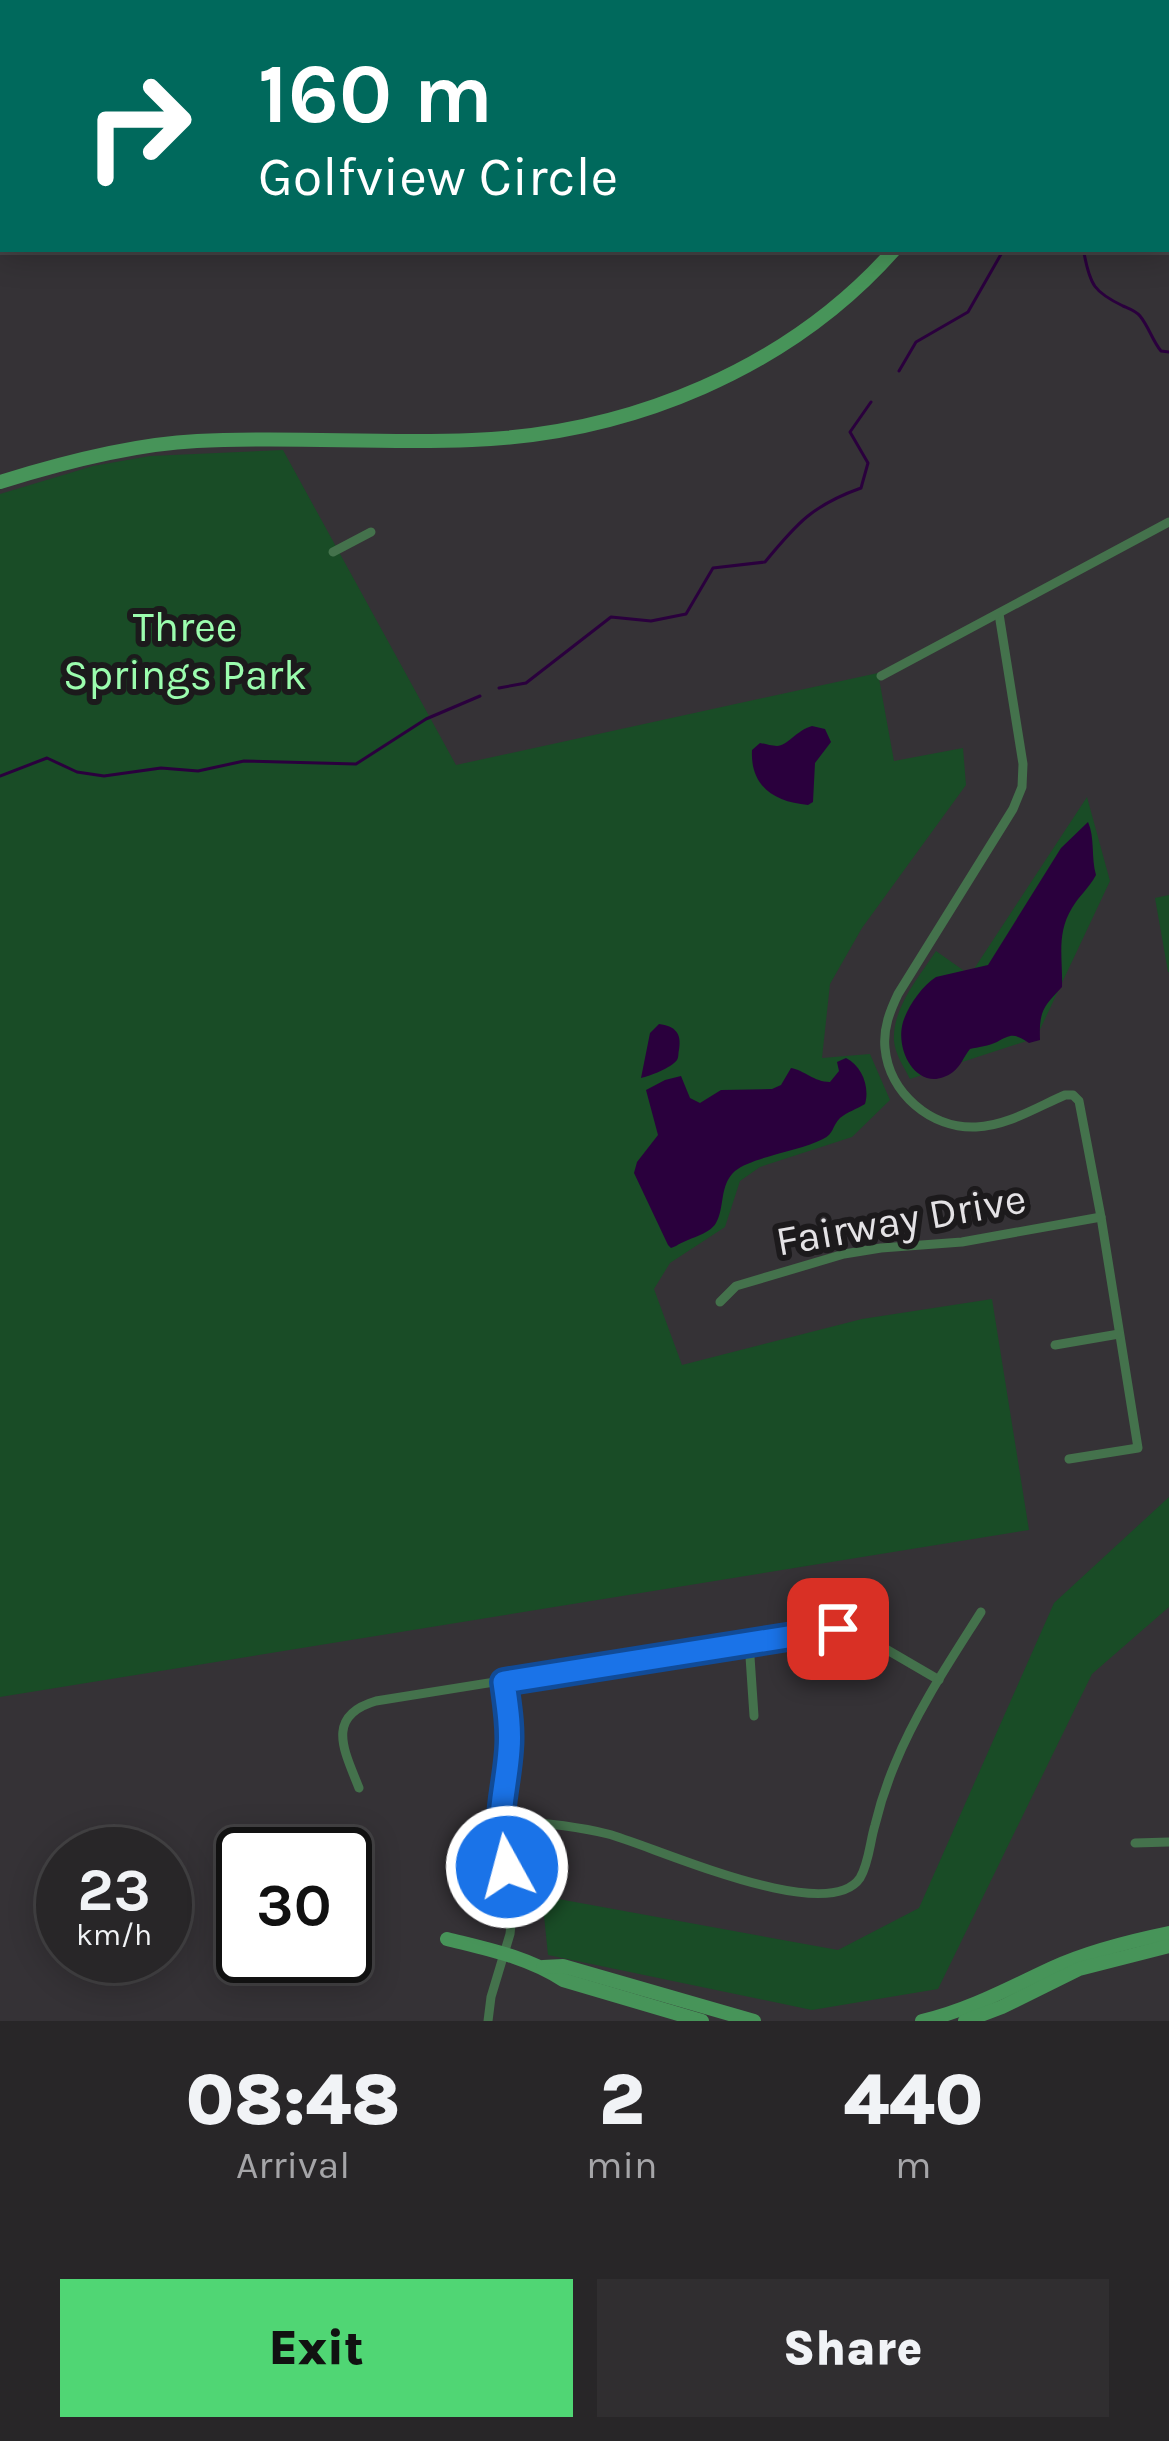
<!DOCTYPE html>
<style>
body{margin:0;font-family:Karla,sans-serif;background:#302e30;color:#f1f3f6;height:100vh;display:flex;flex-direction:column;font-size:45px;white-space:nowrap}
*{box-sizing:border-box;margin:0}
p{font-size:39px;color:#a5a5a8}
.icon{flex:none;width:66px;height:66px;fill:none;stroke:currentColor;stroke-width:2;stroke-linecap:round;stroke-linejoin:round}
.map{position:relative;height:2021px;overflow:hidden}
.sheet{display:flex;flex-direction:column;background:#282628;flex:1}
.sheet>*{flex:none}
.top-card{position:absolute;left:0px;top:0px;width:1170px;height:252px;box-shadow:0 6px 30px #0003,0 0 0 3px #444345;background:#00695c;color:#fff;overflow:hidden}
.speed{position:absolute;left:36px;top:1827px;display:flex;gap:24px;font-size:60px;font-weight:700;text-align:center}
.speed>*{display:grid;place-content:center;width:156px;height:156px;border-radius:50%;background:#282628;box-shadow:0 6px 30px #0003,0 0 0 3px #444345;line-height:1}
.speed small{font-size:30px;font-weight:400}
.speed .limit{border:6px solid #111;border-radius:18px;background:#fff;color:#111}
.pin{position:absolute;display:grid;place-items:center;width:102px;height:102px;color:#fff;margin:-51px;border-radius:24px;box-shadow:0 6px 18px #0006}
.me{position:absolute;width:132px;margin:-66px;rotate:353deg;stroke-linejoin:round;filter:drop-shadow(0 0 9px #0008)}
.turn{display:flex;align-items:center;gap:42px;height:252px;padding:0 60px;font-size:54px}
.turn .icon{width:156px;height:156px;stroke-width:2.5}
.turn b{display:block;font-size:84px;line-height:102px}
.eta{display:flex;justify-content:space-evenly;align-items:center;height:204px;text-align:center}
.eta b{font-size:72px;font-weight:800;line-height:84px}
.primary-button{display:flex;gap:24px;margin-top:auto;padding:24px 60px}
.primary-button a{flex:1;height:138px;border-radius:0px;background:#50d674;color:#111;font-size:48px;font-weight:800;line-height:138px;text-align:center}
.primary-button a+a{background:#302e30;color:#f1f3f6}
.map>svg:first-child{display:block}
</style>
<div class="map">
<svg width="1169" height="2021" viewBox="0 0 1169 2021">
<rect width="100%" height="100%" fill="#353236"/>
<g fill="#194c26">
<polygon points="283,450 456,765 878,673 894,761 963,748 966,785 862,928 830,984 822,1058 870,1054 890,1100 852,1137 760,1167 740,1181 725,1227 670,1263 654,1289 682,1365 862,1319 992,1299 1029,1530 0,1697 0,494 93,466 150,456"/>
<path d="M1087,797L1110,881L1036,1038L910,1079C904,1067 895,1054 894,1041C892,1008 919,977 936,951L970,975Z"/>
<polygon points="1169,895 1169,972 1168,972 1155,898"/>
<polygon points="1169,1497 1169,1607 1092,1674 938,1989 812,2010 548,1955 542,1896 838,1950 919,1908 1054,1603"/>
</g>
<g fill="#2a003d">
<path d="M812,726L825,729L831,742L815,763L813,802L808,805C775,802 750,787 752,750L760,743C766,744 771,746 777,746C787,746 797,730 812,726Z"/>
<path d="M1088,822C1095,837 1091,858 1096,875C1089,888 1079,896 1072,908C1056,934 1063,959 1062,987C1043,1007 1039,1011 1040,1040L1029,1043C1014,1033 1011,1034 997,1042C989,1046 978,1047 970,1049C964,1056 961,1066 953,1072C920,1096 894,1053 903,1022C908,1006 922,986 936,977L988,965L1061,848Z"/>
<path d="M659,1024C675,1026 682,1033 679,1050C678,1053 679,1057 677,1060C671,1068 650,1076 641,1078L650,1033Z"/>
<path d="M846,1058C862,1066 870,1087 865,1104C857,1109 847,1112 840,1118C832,1126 834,1134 823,1139C800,1151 752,1157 735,1171C719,1185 725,1208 716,1223C709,1235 688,1238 676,1246L671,1248L668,1245L634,1173L637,1162L658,1135L646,1090L665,1080L681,1076L690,1098L700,1103L721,1090L772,1089L781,1085L791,1068C804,1070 814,1082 830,1082L839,1071L837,1062Z"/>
</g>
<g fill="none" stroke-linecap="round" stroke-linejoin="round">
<g stroke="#2a003d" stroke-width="3">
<path d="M1077,249L1084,253C1090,285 1094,292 1123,306C1130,309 1136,311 1140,316C1149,327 1152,340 1161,351L1169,352"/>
<polyline points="899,371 916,342 968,312 1004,249"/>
<path d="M499,688L526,683L611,617L651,621L686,614L713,568L765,562C797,523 813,505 861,488L868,463L850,432L871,402"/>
<polyline points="0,776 47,758 77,772 104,776 161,768 198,771 244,761 356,764 426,719 480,696"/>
</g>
<g stroke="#44724c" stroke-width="9">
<polyline points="744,0 746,3"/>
<polyline points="924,3 930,0"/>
<polyline points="1167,64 1169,68"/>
<polyline points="333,552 371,532"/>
<path d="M999,614L1023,764L1022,787L1013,809L898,994C890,1011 883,1028 885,1048C889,1093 931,1129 976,1127C1007,1126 1037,1107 1065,1095H1073L1079,1101L1101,1217L1138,1448L1069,1459"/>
<polyline points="881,676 1169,522"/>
<polyline points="720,1302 736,1286 844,1254 881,1248 962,1242 1101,1217"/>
<polyline points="1055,1345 1119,1334"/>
<polyline points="749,1642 754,1716"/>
<path d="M359,1788C345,1752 324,1716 376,1701L825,1629L849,1630L860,1634L939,1680"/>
<path d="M499,1820C536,1822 572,1825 608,1834C654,1846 827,1927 860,1878C869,1863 870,1841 875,1825C880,1804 887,1783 895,1764C917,1710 950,1661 981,1612"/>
<polyline points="1135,1843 1169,1842"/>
<polyline points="488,2021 491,1997 510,1934 514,1896 499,1837 499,1820 509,1748 504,1681"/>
</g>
<g stroke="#479459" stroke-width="14">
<polyline points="854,0 863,3"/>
<polyline points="1167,117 1169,118"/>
<path d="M0,482C61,463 134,444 197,441C289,436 381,444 472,440C630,434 789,369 895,249"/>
<path d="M447,1939C487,1949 528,1957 563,1980L702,2021"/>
<polyline points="543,1967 563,1966 754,2021"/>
<path d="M922,2021C969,2010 1009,1988 1052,1968C1089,1951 1130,1941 1169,1933"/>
<polyline points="965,2021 1002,2007 1079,1969 1169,1946"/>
</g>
</g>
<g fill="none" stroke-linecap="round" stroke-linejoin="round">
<defs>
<path id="route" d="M507,1867C493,1823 506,1794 509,1750C511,1727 507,1704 504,1682L838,1629"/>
</defs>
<use href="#route" stroke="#114b97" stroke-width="30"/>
<use href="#route" stroke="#1a73e8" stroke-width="21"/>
</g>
<g text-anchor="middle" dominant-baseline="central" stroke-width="12" stroke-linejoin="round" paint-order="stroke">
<g font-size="42" fill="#9bfdae" stroke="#1c1a1c">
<text x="185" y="627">Three<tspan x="185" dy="48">Springs Park</tspan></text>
</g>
<g font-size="42" fill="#e4e2e5" stroke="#1c1a1c">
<text transform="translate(901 1220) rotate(-10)">Fairway Drive</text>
</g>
</g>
</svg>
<div class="speed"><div>23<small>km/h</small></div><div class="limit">30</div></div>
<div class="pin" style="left:838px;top:1629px;background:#d93025"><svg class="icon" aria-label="arrive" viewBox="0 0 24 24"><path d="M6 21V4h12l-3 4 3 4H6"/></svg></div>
<svg class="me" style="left:507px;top:1867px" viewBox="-20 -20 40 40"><circle r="17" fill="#1a73e8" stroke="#fff" stroke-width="3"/><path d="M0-11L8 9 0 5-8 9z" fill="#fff"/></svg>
<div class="top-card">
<div class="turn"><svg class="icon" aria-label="right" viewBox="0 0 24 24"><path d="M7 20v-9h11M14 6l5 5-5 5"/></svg><div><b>160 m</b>Golfview Circle</div></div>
</div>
</div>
<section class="sheet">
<div class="eta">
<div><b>08:48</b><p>Arrival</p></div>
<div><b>2</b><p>min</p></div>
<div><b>440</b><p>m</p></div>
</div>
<div class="primary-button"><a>Exit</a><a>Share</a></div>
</section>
